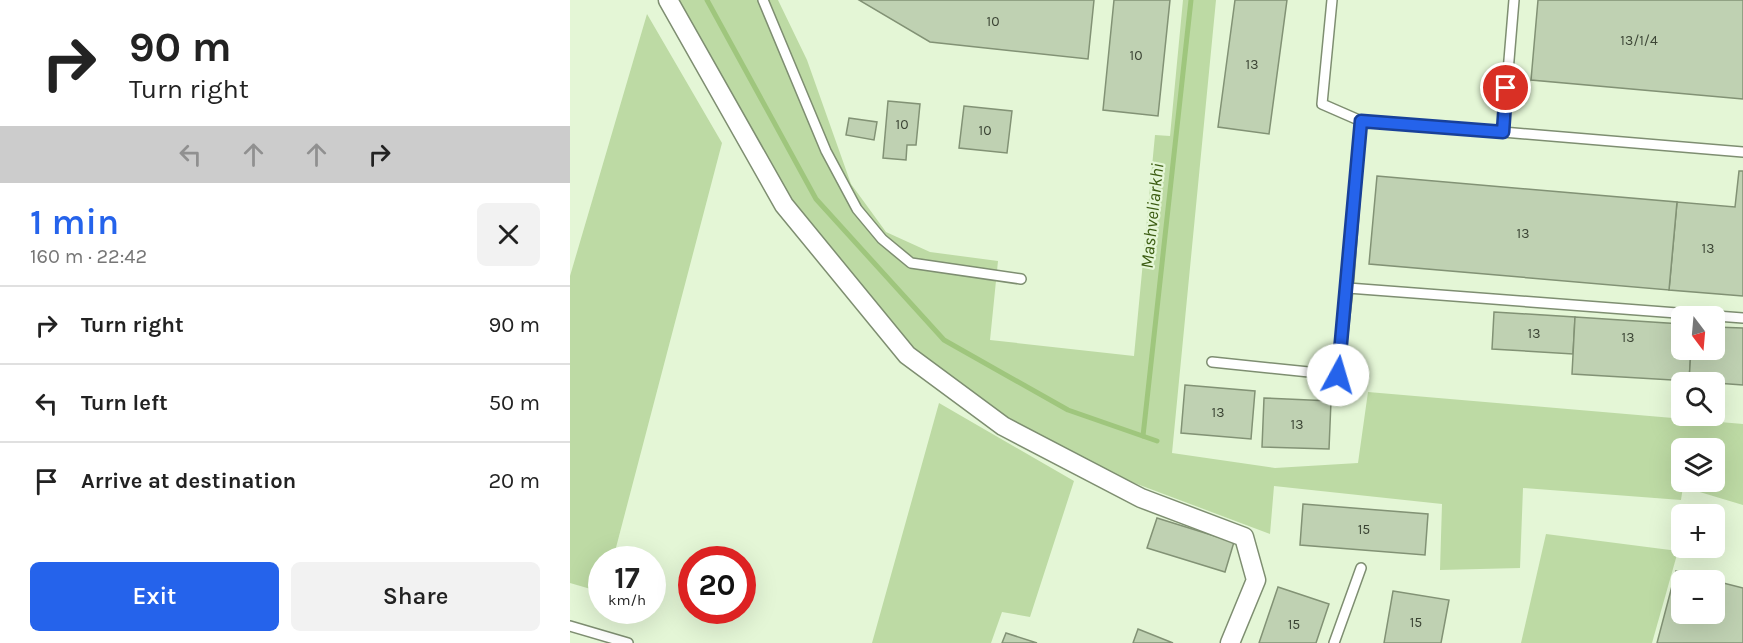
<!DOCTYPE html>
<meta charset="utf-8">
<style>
body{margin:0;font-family:Karla,sans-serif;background:#f2f2f2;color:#222;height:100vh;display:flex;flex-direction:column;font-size:22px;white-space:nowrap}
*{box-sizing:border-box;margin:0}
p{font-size:20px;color:#767676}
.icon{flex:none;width:33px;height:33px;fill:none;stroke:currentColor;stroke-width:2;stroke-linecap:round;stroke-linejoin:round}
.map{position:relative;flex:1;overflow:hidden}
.panel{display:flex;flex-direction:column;background:#fff;width:570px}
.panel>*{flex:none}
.guide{background:#fff;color:#222;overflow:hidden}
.needle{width:39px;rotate:164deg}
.controls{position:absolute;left:1101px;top:306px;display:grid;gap:12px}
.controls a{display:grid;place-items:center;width:54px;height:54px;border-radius:9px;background:#fff;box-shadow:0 6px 24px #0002;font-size:30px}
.speed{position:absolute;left:18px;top:546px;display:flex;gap:12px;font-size:30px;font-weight:700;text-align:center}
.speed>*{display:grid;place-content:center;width:78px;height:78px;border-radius:50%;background:#fff;box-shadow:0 6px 24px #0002;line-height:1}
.speed small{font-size:15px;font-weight:400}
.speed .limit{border:9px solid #d22;background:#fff;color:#111}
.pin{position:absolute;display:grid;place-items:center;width:51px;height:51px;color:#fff;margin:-26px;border:3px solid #fff;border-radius:50%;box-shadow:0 2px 6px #0007}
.me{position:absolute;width:66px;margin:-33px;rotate:6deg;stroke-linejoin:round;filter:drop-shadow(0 0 4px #0008)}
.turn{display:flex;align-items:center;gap:21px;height:126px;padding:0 30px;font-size:27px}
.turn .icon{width:78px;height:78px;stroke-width:2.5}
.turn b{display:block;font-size:42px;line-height:51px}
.lanes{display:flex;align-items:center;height:57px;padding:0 30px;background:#0003;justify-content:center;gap:30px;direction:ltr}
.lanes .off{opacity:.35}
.round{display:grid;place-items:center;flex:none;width:63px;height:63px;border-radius:9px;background:#f2f2f2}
.summary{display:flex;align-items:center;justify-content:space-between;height:102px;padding:0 30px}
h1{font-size:36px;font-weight:600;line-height:45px;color:#2563eb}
.button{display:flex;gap:12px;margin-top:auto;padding:12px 30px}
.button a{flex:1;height:69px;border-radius:9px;background:#2563eb;color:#fff;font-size:24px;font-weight:600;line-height:69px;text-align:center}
.button a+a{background:#f2f2f2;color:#222}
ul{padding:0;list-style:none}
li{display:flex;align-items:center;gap:18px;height:78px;padding:0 30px;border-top:2px solid #e0e0e0}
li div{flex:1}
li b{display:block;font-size:22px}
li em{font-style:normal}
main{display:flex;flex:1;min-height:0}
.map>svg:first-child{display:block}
</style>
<main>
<section class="panel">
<div class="guide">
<div class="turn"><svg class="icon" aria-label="right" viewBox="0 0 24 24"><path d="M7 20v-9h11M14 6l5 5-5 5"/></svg><div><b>90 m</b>Turn right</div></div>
<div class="lanes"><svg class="icon off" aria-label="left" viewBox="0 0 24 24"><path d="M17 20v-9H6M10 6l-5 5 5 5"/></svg><svg class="icon off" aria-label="ahead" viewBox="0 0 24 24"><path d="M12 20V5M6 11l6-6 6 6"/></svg><svg class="icon off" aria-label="ahead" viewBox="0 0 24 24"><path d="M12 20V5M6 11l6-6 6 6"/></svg><svg class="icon" aria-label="right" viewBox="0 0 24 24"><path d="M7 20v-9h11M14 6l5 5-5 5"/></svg></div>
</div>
<div class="summary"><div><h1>1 min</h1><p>160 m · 22:42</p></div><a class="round"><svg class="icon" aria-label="close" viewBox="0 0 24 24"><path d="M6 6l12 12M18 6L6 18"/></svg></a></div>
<ul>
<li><svg class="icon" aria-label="right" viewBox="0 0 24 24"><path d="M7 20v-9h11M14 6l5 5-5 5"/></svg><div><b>Turn right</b></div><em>90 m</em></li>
<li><svg class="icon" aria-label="left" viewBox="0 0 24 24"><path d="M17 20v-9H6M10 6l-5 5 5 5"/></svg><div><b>Turn left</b></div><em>50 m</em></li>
<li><svg class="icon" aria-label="arrive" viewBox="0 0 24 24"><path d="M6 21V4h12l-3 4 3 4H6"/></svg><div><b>Arrive at destination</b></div><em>20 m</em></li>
</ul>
<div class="button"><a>Exit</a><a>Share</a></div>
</section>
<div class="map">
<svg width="1173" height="643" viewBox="0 0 1173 643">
<rect width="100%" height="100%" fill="#e4f6d6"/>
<g fill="#bddaa4" fill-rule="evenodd">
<path d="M104,0H208L237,60L281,184L316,232L360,252L428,261L420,340L564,356L585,135L600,136L613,0H646L602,453L705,468L788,463L798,392L1173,424V505L1113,487L1111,500L953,488L950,568L870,570L872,504L704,486L700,534L559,481L441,420L343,348L221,200ZM1112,448H1144V482H1112Z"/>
<polygon points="77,14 152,143 43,559 32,560 31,592 0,583 0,276"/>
<polygon points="369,403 504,481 460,617 432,612 421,643 302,643"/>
<polygon points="976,534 1108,551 1082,643 951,643"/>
</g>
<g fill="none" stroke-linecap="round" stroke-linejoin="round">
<g stroke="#9fc67d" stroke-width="5">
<polyline points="137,0 246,199 374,340 498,410 587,441"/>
<polyline points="573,436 621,0"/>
</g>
</g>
<g fill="#bfd1b2" stroke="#829275" stroke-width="1.5" fill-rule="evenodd">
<polygon points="289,0 524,0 518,59 360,42"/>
<polygon points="544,0 600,0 588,116 533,110"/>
<polygon points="665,0 717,0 699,134 648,127"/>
<polygon points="968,0 1173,0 1173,99 961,80"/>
<polygon points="318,101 350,104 346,145 337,145 336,160 313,158"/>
<polygon points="394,106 442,111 437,153 389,148"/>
<polygon points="279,118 307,122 304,140 276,135"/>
<polygon points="1169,171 1173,171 1173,296 1099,290 1107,202 1165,207"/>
<polygon points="807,176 1107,202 1099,290 799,264"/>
<polygon points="924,312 1005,317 1003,354 922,349"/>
<polygon points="1005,317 1112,324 1112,350 1121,350 1119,381 1002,374"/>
<polygon points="1144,327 1173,328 1173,385 1119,381 1121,350 1144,350"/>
<polygon points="615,385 685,391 681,439 611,433"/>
<polygon points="694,398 761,401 759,449 692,447"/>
<polygon points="733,504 858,514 855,555 730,545"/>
<polygon points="587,518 664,542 655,572 577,548"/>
<path d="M1106,571L1173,588V643H1087ZM1112,580H1144V614H1112Z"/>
<polygon points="708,587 759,604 746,643 689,643"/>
<polygon points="823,591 879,600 871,643 814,643"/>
<polygon points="568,629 603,643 563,643"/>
<polygon points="436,633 467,643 432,643"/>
</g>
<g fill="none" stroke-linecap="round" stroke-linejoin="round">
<defs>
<g id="service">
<polyline points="193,0 256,151 287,209 312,239 341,263 451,279"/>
<polyline points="762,0 752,104 791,121"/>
<polyline points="944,0 933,132 1173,152"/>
<polyline points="933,132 791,121 778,288 1173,318"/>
<polyline points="642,362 768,375 778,288"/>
<polyline points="0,626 58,643"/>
<polyline points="764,643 791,568"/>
</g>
<polyline id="minor" points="98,0 214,205 337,355 433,426 571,498 674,537 686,580 660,643"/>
</defs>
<use href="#service" stroke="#7e8e71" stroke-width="12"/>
<use href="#minor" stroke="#7e8e71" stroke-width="21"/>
<use href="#service" stroke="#fff" stroke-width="9"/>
<use href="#minor" stroke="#fff" stroke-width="18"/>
</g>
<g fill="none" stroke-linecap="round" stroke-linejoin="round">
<defs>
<polyline id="route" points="768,375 791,121 933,132 936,88"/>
</defs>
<use href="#route" stroke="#184099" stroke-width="15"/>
<use href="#route" stroke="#2563eb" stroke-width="10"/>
</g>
<g text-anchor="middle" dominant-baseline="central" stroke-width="4.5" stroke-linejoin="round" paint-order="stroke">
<g font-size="14" fill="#3c4535">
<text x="423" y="21">10</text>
<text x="1069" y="40">13/1/4</text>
<text x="566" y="55">10</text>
<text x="682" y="64">13</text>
<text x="332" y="124">10</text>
<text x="415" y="130">10</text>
<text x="953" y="233">13</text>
<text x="1138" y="248">13</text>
<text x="964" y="333">13</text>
<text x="1058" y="337">13</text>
<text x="648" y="412">13</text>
<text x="727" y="424">13</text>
<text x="794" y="529">15</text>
<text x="846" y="622">15</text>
<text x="724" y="624">15</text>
</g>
<g font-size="18" font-style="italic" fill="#3b5c11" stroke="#e4f6d6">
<text transform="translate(582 216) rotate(-84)">Mashveliarkhi</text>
</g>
</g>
</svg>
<div class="controls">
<a><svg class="needle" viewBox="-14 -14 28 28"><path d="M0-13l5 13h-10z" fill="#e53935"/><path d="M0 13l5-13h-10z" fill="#767676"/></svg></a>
<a><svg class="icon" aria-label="search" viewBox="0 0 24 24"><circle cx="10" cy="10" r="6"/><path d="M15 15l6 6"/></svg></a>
<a><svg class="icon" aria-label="layers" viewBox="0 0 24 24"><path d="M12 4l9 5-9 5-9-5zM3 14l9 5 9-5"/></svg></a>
<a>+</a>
<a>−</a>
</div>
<div class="speed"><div>17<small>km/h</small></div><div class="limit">20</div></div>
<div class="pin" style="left:936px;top:88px;background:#d93025"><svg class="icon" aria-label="arrive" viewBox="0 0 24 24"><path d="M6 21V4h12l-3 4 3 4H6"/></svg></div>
<svg class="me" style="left:768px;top:375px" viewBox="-20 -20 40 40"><circle r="19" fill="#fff"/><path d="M0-13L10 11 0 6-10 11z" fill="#2563eb"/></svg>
</div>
</main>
